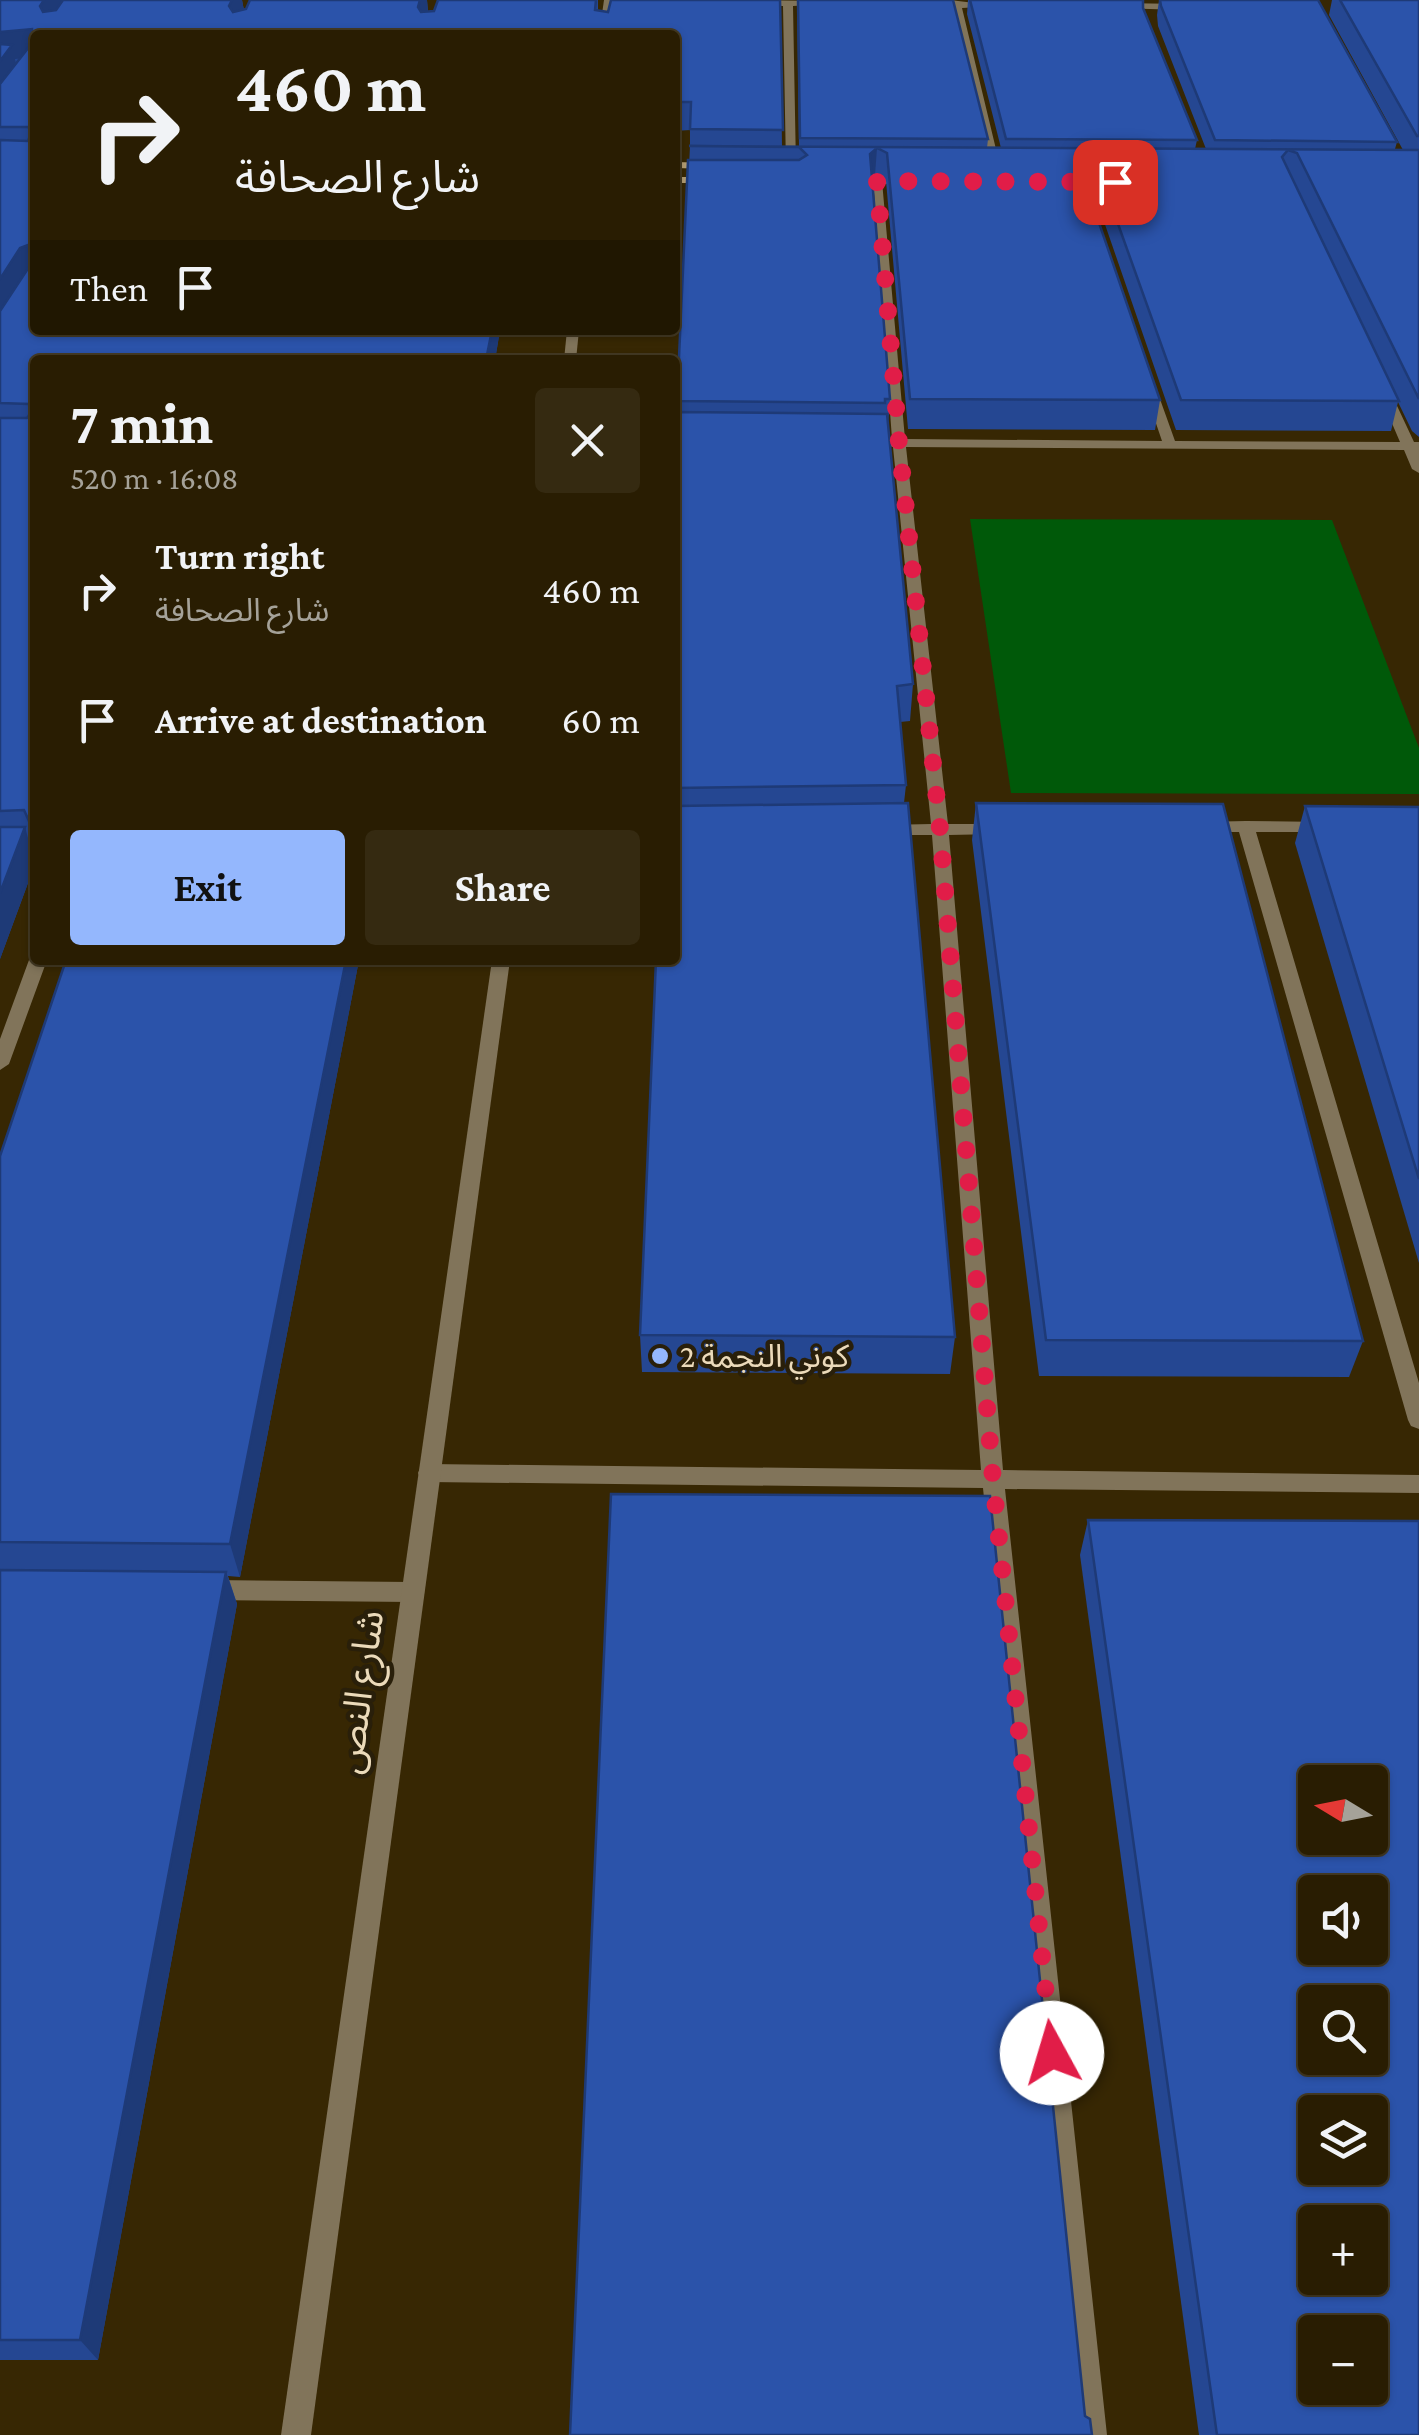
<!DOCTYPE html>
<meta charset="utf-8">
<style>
body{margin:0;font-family:"Crimson Pro","Noto Sans Arabic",serif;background:#352a11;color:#f1f3f6;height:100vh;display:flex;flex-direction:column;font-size:38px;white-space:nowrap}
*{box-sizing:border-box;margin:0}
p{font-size:32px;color:#a5a299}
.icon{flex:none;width:55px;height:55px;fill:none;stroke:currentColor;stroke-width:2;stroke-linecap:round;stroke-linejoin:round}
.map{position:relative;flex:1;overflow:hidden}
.panel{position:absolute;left:30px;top:355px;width:650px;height:610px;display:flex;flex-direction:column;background:#291d02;border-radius:10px;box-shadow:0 2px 8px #0004,0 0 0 2px #453b24}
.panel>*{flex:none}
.hud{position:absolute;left:30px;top:30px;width:650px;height:305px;border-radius:10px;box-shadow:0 2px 8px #0004,0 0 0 2px #453b24;background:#291d02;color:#f1f3f6;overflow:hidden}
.needle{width:65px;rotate:280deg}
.tools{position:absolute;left:1298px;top:1765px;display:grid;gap:20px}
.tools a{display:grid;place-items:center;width:90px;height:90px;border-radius:10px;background:#291d02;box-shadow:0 2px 8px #0004,0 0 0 2px #453b24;font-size:50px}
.pin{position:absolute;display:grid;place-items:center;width:85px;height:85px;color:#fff;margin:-42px;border-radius:20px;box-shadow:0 5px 15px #0006}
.me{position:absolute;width:110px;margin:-55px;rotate:354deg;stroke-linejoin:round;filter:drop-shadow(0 0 8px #0008)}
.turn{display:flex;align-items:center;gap:35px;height:210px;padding:0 40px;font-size:45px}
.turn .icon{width:130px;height:130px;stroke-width:2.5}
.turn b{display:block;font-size:70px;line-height:85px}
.then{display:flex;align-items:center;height:95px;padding:0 40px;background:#0003;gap:20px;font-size:38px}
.round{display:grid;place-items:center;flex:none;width:105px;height:105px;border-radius:10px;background:#352a11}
.head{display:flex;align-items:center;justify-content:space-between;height:170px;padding:0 40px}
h1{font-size:60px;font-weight:700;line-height:75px}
.cta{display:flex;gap:20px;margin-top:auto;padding:20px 40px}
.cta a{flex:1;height:115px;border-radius:10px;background:#94b7fd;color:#111;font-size:40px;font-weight:700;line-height:115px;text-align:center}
.cta a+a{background:#352a11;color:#f1f3f6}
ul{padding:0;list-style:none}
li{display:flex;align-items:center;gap:30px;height:130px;padding:0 40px}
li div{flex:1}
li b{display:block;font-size:38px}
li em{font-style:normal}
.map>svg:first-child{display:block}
</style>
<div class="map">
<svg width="1419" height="2435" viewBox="0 0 1419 2435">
<rect width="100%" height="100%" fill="#372703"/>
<polygon fill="#005909" points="970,519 1332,520 1419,748 1419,794 1011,793"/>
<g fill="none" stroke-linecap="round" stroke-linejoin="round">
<g fill="#81745a" fill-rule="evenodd">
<polygon points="604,0 614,0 609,35 599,35"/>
<polygon points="753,0 824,1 829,4 793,6 796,167 791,170 786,167 783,6 750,5"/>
<polygon points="950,0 999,6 962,8 1001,170 992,168 952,8 923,5 951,3"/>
<polygon points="1118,3 1184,4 1189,7 1184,10 1115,8"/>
<polygon points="873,179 882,181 905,439 1162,441 1144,388 1150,384 1156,388 1175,441 1400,442 1379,393 1385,389 1391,393 1414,442 1419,442 1419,473 1412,469 1404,450 906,447 948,824 997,824 1005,829 997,834 949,835 1003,1470 1419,1475 1419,1493 1005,1489 1107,2435 1077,2435 983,1488 429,1482 421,1480 418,1473 421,1466 429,1464 981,1470 932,835 886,835 878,830 886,825 931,824 893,447 880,443 892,439"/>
<polygon points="1246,821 1327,822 1335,827 1327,832 1256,832 1419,1383 1419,1429 1411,1426 1408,1420 1239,832 1201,832 1193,827 1201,822"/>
<rect x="0" y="849" width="35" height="10"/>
<polygon points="35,955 35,960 47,960 9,1064 0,1070 0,1039 29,960"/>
<polygon points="207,1580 411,1582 419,1585 423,1592 419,1599 411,1602 207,1600 199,1597 195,1590 199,1583"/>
</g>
<g fill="#81745a" fill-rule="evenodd">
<polygon points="567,330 579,330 576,360 564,360"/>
<polygon points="492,960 510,960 311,2435 281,2435"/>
</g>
<g fill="#b39d73" fill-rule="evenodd">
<polygon points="675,162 712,163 717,166 712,169 675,168"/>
<polygon points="675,177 713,177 718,180 713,183 675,183"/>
<polygon points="847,178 913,178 918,181 913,184 843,183 842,181"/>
</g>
</g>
<g fill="#254792">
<polygon points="0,0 242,0 244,10 246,9 250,0 427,0 428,11 434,11 438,0 598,0 598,11 608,12 611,0 780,0 782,147 799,147 797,0 953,0 988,139 987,148 1001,148 967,14 968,0 964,0 1143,0 1143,8 1197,140 1195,149 1206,149 1158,26 1157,15 1159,0 1318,0 1397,142 1395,149 1403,150 1329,15 1332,0 1419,0 1419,437 1412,431 1398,402 1391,431 1176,430 1090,181 1083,176 1160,400 1155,430 908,429 886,181 875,175 872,178 890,399 888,424 913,684 910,721 900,722 906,785 904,803 908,803 955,1337 950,1374 642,1372 640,1335 656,960 675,960 675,412 677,412 690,146 690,130 675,131 675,35 35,35 35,330 254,330 253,332 254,330 500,330 495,360 35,360 35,845 30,845 35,864 0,959"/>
<polygon points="976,803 1363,1341 1349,1377 1039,1376 972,840"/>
<polygon points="1305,806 1419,807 1419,1263 1295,843"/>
<polygon points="66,960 359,960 240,1577 228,1576 237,1604 98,2360 0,2360 0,1156"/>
<polygon points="1088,1520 1419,2435 1199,2435 1080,1555"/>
</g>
<g fill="#1e3a77">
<polygon points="44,0 70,0 46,33 40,6"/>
<polygon points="232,0 242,0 244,11 234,33 229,6"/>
<polygon points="420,0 427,0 428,13 420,34 418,7"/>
<polygon points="32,29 35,57 15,59 18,73 0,99 0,32"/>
<polygon points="877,148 875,175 868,181 870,154"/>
<polygon points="1086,149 1083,176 1076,156"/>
<polygon points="28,245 35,272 0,323 0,279 20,248"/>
<polygon points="492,330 500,330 495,360 486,360"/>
<polygon points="35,801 35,842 28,819"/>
<polygon points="25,827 35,864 0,959 0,893"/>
<polygon points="346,960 359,960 240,1577 230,1544"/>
<polygon points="226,1572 237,1604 98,2360 80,2340"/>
</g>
<g fill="#2b53aa" stroke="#1e3a77" stroke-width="2.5" fill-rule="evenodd">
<polygon points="0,0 44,0 40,6 43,12 56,10 63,0 232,0 229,6 233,12 246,9 250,0 420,0 418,7 421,12 434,11 438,0 596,0 595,10 608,12 611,0 780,0 783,130 690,129 691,102 675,102 675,35 35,35 35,330 238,330 240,332 254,331 254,330 492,330 486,360 35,360 35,801 28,819 24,810 0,811 0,418 27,418 30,414 29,404 0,403 0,311 31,264 28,245 20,248 0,279 0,140 28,141 32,131 28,127 0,127 0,84 32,43 32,29 0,32"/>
<polygon points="798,0 953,0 988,139 800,138"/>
<polygon points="970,0 1143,0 1143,8 1197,140 1006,139"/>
<polygon points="1160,0 1318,0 1397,142 1215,140 1161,6"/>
<polygon points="1340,0 1419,0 1419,136 1417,136"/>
<polygon points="0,44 12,45 0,61"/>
<polygon points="689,146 1419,150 1419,399 1297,153 1288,150 1282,157 1399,401 1181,400 1093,154 1086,149 1076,156 1160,400 910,399 887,153 877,148 870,154 890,399 885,399 885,403 677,401 688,160 799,160 807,155 799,147"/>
<polygon points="675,412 887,414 913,684 897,686 906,785 675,788"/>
<polygon points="908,803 955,1337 640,1335 656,960 675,960 675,806"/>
<polygon points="976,803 1223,804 1363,1341 1046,1340"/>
<polygon points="1305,806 1419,807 1419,1179"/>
<polygon points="0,827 25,827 0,893"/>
<polygon points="66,960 346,960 230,1544 0,1542 0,1156"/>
<polygon points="611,1494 990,1496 1085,2416 1090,2419 1092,2435 570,2435"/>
<path d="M1088,1520L1419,1521V2435H1217ZM1315,1782H1370V1838H1315ZM1315,1892H1370V1948H1315ZM1315,2002H1370V2058H1315ZM1315,2112H1370V2168H1315ZM1315,2222H1370V2278H1315ZM1315,2332H1370V2388H1315Z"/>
<polygon points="0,1570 226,1572 80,2340 0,2340"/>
</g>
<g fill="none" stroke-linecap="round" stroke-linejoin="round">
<polyline stroke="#e11d48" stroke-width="18" stroke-dasharray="0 32.4" points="1052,2053 993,1480 940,829 899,443 877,181 1115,182"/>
</g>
<circle fill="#94b7fd" stroke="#291f0a" stroke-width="4" cx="660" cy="1356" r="10"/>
<g text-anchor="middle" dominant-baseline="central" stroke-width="9" stroke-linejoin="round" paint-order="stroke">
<g font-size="32" fill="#ebdaba" stroke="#291f0a" text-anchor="start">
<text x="680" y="1356">كوني النجمة 2</text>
</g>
<g font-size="38" fill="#ebdaba" stroke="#291f0a">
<text transform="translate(359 1692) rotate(-82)">شارع النص</text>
</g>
</g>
</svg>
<div class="tools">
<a><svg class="needle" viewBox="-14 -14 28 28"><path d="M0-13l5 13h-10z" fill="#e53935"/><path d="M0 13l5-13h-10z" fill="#a5a299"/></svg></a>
<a><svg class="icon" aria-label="sound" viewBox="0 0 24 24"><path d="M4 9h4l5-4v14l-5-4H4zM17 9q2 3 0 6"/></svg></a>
<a><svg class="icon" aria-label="search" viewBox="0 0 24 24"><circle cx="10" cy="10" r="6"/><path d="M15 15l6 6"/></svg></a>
<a><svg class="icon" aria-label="layers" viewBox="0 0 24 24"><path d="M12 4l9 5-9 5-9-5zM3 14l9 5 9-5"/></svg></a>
<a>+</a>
<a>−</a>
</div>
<div class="pin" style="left:1115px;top:182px;background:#d93025"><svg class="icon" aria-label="arrive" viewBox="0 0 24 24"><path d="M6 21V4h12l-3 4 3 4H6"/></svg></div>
<svg class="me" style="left:1052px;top:2053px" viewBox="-20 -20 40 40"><circle r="19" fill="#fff"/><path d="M0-13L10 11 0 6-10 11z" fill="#e11d48"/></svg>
<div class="hud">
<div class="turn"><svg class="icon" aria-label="right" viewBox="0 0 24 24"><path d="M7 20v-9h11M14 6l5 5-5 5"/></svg><div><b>460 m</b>شارع الصحافة</div></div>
<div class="then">Then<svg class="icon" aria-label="arrive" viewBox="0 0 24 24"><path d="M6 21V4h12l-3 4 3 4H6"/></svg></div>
</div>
<section class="panel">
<div class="head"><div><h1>7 min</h1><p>520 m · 16:08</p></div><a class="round"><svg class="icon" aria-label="close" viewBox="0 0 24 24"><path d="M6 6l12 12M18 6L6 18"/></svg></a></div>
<ul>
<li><svg class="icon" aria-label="right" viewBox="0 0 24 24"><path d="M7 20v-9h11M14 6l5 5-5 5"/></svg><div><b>Turn right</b><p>شارع الصحافة</p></div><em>460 m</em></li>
<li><svg class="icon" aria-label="arrive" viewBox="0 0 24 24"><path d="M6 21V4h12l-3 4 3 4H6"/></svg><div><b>Arrive at destination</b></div><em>60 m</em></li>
</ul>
<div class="cta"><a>Exit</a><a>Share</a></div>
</section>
</div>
